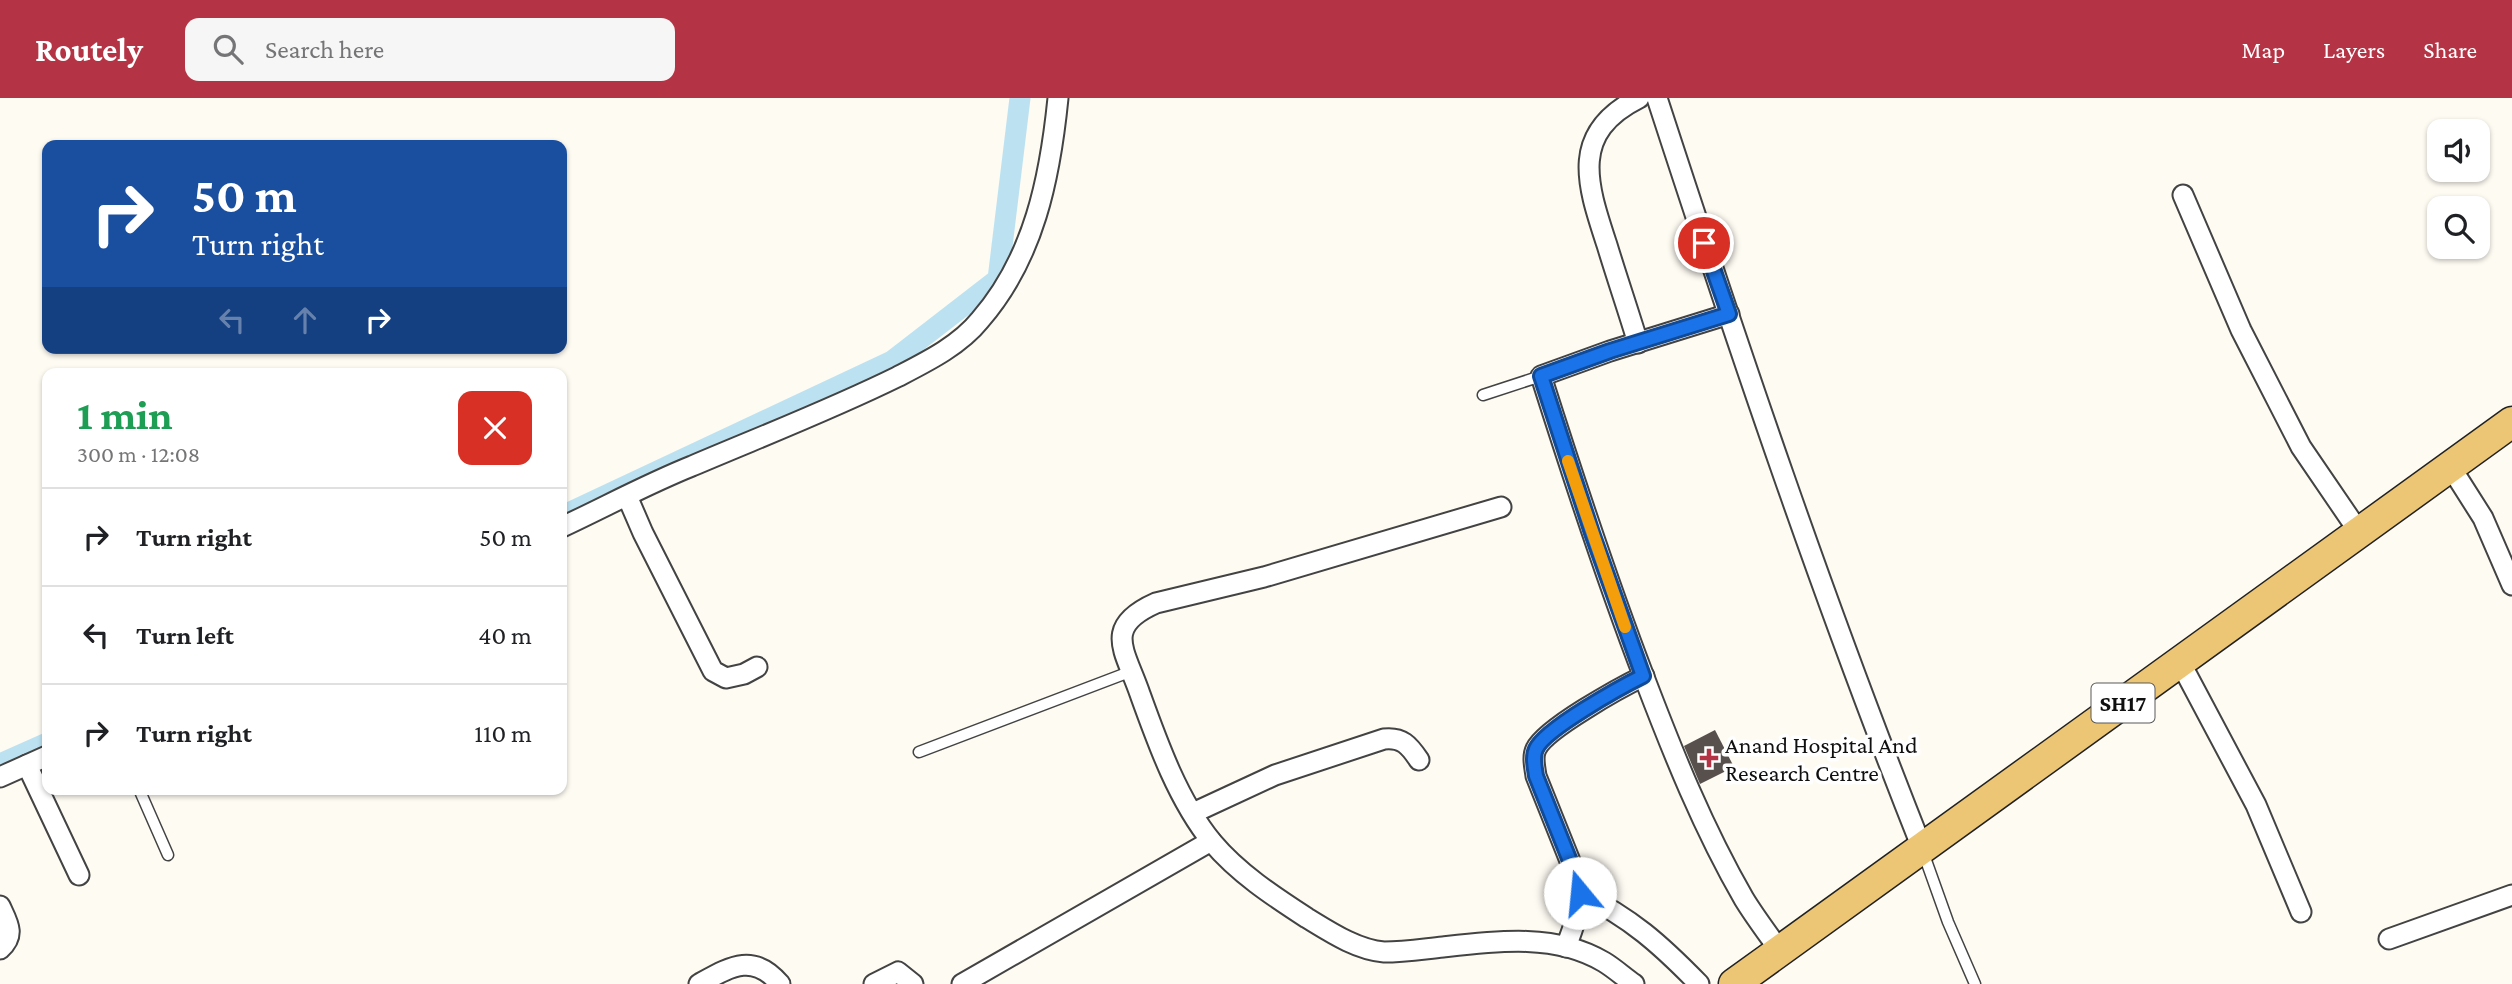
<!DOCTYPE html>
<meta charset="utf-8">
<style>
body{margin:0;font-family:"Crimson Pro",serif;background:#f6f6f6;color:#202124;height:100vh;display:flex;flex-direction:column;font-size:26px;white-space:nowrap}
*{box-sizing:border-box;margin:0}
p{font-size:23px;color:#757577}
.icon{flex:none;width:38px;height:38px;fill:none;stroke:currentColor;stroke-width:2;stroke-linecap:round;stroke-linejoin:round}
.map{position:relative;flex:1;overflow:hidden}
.side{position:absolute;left:42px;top:270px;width:525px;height:427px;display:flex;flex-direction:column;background:#fff;border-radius:14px;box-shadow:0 2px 5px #0004}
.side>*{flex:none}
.guide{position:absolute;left:42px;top:42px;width:525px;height:214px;border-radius:14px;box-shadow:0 2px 5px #0004;background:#1a4fa0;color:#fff;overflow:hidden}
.tools{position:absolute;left:2427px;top:21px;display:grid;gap:14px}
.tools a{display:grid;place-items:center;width:63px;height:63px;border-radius:14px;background:#fff;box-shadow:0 2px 5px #0004;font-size:35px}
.pin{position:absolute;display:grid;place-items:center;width:60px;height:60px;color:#fff;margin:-30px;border:4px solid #fff;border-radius:50%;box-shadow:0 2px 7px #0007}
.me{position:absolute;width:77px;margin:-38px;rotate:343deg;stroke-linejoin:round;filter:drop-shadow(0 0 5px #0008)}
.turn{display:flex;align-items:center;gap:24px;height:147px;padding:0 35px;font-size:32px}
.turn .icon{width:91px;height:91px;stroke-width:2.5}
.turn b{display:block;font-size:49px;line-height:60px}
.lanes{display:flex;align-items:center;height:66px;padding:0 35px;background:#0003;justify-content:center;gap:35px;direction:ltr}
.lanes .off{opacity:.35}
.round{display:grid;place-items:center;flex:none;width:74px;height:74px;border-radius:14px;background:#f6f6f6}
.headline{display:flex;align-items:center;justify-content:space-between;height:119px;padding:0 35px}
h1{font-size:42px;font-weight:700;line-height:52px;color:#1e9e55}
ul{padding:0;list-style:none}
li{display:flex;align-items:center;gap:21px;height:98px;padding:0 35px;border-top:2px solid #e0e0e0}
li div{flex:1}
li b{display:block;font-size:26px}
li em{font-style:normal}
header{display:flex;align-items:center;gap:42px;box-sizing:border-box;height:98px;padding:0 35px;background:#b43344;color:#fff}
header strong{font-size:33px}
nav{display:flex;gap:38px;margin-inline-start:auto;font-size:24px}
.search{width:490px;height:63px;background:#f6f6f6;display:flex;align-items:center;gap:18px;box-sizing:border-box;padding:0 24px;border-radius:14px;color:#757577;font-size:26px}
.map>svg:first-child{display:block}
</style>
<header>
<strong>Routely</strong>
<div class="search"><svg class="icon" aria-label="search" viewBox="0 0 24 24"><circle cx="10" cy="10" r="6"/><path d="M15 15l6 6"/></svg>Search here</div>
<nav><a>Map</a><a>Layers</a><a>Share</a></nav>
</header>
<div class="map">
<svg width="2512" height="886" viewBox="0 0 2512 886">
<rect width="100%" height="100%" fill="#fefbf3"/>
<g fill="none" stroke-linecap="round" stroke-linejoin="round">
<g stroke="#bce2f1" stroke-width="21">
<polyline points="562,418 892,263 998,181 1020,0"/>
<polyline points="0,666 47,645"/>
</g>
</g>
<polygon fill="#57504d" points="1715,632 1734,669 1700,686 1684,648"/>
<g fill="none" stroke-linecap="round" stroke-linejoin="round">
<defs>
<g id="service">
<polyline points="1483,297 1541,278"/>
<polyline points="919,654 1132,573"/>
<polyline points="139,691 168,757"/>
<polyline points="1923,754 1948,824 1975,886"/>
</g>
<g id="minor">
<path d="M1657,0C1739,252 1824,504 1922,750"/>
<polyline points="2183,97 2241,232 2301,349 2359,434"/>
<path d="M1729,216L1610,253L1541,278C1573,379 1606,480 1644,579C1673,655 1703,730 1744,801C1755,819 1768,836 1780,853"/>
<path d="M1638,245C1628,212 1617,180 1607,147C1587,86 1569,35 1639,0"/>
<polyline points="2450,368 2483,420 2512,487"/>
<polyline points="627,398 643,435 713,573 726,580 744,576 757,569"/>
<path d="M1501,409L1264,479L1156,505C1102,529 1125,552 1140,596C1158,646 1178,702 1212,744C1238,775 1273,798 1307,820C1330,834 1357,852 1384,854C1404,854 1423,851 1443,849C1495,843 1556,835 1604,864C1614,870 1624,879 1634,886"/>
<path d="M562,429C605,409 647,386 692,368C760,339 830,312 897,279C926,264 959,248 980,222C1034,160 1050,80 1058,0"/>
<polyline points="2180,564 2256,707 2301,814"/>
<polyline points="27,667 79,777"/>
<polyline points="0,679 47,658"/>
<path d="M1193,715L1275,677L1384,641C1402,639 1409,647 1419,662"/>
<path d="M1580,795C1631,820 1660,846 1699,886"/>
<path d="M0,808C8,825 16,837 0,851"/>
<polyline points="2389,841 2512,797"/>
<path d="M1566,849C1576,822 1583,807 1576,778L1536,678C1535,670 1532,659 1536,651C1545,631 1621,589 1644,578"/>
<path d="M699,886C730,869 753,854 780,886"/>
<polyline points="874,886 898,874 913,886"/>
<polyline points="962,886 1211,743"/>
</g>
<polyline id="primary" points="1734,886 2512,324"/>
</defs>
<use href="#service" stroke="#434343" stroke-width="13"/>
<use href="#minor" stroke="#434343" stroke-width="23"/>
<use href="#primary" stroke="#212121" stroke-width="33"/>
<use href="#service" stroke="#fff" stroke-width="10"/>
<use href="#minor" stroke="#fff" stroke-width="19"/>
<use href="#primary" stroke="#ecc675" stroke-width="30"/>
</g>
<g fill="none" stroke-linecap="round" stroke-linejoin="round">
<defs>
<path id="route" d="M1580,795L1576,778L1536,678C1535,670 1532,659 1536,651C1545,631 1621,589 1643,578L1592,435L1541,278L1610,253L1729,216L1704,145"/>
</defs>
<use href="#route" stroke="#114b97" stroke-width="18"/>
<use href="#route" stroke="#1a73e8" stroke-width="12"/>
<polyline stroke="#f59e0b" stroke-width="12" points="1568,363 1625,529"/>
</g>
<path fill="#b43344" stroke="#fff" stroke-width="2.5" d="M1705.5 649.5h7v7h7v7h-7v7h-7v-7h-7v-7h7z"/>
<g text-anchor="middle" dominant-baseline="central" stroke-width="7" stroke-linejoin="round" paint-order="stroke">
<rect fill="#fff" stroke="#585858" stroke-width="2" x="2091.5" y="585.5" width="63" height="39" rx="5"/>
<g font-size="23" font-weight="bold" fill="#101010">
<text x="2123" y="605">SH17</text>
</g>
<g font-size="24" fill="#101010" stroke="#fff" text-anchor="start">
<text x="1725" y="646">Anand Hospital And<tspan x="1725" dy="28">Research Centre</tspan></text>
</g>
</g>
</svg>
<div class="tools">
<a><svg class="icon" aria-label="sound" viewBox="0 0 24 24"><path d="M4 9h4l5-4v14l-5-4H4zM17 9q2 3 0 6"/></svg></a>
<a><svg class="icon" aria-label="search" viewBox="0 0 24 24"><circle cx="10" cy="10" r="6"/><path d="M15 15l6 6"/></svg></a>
</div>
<div class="pin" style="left:1704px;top:145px;background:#d93025"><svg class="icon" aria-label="arrive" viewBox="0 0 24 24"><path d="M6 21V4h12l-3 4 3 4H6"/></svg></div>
<svg class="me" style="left:1580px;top:795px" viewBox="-20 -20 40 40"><circle r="19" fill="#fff"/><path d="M0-13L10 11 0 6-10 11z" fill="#1a73e8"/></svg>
<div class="guide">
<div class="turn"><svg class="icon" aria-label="right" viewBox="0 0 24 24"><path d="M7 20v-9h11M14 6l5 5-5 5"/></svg><div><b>50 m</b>Turn right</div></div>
<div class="lanes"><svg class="icon off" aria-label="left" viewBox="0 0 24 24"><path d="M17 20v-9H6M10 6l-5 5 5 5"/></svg><svg class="icon off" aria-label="ahead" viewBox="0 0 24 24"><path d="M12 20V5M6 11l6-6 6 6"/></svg><svg class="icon" aria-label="right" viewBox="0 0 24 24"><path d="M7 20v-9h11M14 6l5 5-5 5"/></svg></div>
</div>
<section class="side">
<div class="headline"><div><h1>1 min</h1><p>300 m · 12:08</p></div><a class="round" style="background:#d93025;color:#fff"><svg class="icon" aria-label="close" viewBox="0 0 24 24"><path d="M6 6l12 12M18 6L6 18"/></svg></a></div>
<ul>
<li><svg class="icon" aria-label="right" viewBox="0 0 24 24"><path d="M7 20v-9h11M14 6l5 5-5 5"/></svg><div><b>Turn right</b></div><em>50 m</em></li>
<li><svg class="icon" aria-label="left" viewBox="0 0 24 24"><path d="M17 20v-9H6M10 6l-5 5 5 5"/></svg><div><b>Turn left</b></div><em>40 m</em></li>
<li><svg class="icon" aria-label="right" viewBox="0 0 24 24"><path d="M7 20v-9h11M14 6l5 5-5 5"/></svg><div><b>Turn right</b></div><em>110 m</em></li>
</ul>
</section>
</div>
